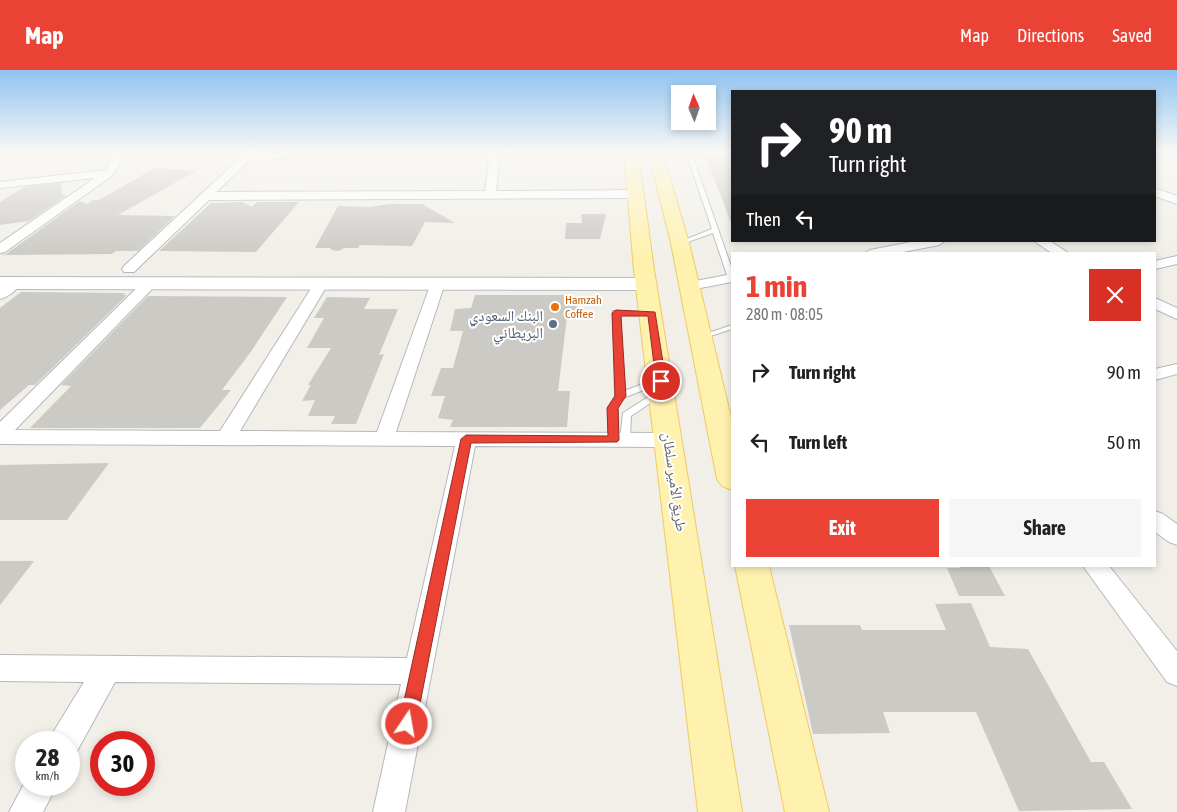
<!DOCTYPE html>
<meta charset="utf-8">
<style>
body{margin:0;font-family:"Asap Condensed","Noto Naskh Arabic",sans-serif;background:#f6f6f6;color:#222;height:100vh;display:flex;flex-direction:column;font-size:19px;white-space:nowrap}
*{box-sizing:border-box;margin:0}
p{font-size:16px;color:#767676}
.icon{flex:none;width:28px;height:28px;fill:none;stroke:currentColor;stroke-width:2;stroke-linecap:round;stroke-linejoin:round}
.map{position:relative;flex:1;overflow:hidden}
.drawer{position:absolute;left:731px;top:182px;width:425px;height:315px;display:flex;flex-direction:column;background:#fff;border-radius:0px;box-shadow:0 2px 8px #0003}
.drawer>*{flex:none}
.hud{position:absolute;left:731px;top:20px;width:425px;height:152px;border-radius:0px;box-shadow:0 2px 8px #0003;background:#202124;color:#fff;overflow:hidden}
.needle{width:32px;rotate:358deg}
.controls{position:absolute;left:671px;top:15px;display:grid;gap:10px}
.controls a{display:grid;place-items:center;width:45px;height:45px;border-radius:0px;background:#fff;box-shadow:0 2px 8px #0003;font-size:25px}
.speed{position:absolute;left:15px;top:661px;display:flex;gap:10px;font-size:25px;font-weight:700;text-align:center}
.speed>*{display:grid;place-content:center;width:65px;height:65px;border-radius:50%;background:#fff;box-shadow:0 2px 8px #0003;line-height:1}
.speed small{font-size:12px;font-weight:400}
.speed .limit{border:8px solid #d22;background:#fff;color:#111}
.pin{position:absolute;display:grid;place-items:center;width:42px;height:42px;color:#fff;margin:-21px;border:2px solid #fff;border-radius:50%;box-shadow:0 1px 5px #0007}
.me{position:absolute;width:55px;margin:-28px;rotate:12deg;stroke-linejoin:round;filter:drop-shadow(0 0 4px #0008)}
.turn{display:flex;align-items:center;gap:18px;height:105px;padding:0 15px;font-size:22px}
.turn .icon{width:65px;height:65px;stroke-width:2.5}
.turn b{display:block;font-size:35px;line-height:42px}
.then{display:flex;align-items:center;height:48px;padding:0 15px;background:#0003;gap:10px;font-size:19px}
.round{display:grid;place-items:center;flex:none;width:52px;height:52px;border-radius:0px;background:#f6f6f6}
.summary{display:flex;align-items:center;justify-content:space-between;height:85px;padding:0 15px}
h1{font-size:30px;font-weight:700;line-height:38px;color:#ea4335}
.primary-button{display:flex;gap:10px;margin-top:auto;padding:10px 15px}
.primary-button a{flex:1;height:58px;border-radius:0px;background:#ea4335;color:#fff;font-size:20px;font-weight:700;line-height:58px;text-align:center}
.primary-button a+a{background:#f6f6f6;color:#222}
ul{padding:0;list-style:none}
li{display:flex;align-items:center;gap:15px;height:70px;padding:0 15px}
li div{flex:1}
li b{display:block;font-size:19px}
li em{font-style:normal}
header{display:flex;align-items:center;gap:30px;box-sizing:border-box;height:70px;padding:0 25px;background:#ea4335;color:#fff}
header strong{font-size:24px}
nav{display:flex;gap:28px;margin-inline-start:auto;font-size:18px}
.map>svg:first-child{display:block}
</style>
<header>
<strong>Map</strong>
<nav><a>Map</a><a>Directions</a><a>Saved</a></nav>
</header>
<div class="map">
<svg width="1177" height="742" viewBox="0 0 1177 742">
<rect width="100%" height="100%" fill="#f1efe8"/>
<g fill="#cccac5">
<polygon points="704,82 732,82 732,153 731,153"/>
<polygon points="155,98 196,101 118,145 175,146 138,181 116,181 112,184 0,185 6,184 80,131 87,134 93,130 99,130"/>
<polygon points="61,113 62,124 66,126 29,151 0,155 0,132 24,117"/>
<polygon points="242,132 252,137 257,132 299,132 256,182 159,181 211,133"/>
<polygon points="389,134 422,134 455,153 425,152 412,176 360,175 358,178 344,178 339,181 332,180 330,178 315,178 338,136 369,137"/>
<polygon points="581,144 606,144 600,169 565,169 566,153 582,153"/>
<polygon points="21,222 125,223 123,225 127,225 35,315 29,315 0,340 0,238"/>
<polygon points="475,225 564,225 577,231 577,241 567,247 558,321 570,321 567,357 450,357 453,350 438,348 445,326 431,326 441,298 453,298 463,261 450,261 455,239 471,238"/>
<polygon points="148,226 287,227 250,283 222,320 231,320 200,358 30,358 71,316 61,315"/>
<polygon points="327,227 370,228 364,239 398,239 379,285 384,284 356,354 331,354 335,346 308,346 315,330 302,331 311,315 308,315 331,278 307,278 324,248 314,248"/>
<polygon points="109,393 67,450 0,450 0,395"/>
<polygon points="0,491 34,491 0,535"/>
<polygon points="960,496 989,496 1005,526 959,526 947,498 960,498"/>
<polygon points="971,533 990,577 1028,579 1091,692 1104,692 1132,739 1019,741 976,642 883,642 890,663 813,664 789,555 860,555 862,560 946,560 935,534"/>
</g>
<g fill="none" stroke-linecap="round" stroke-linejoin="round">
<defs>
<g id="lane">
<polygon points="686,82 691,82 732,199 732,210 728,208 713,163 682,174 677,173 712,159"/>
<polygon points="613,241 651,242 655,244 651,246 620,245 624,321 656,309 662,309 663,311 662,313 623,328 618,338 618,370 613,373 608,370 608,338 615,326"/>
<polygon points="732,255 732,259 701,269 697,267"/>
<polygon points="659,320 664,323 662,325 631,346 630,369 625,372 621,371 620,369 623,343"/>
</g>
<g id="street">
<polygon points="115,82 125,82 113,105 5,182 0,183 0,173 95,108 0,118 0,112 105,100"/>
<polygon points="241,82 251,82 251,85 284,82 314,82 309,85 248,92 216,122 485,121 490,82 500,82 496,121 636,120 642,124 636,128 209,130 134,202 124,202 122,199 124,196 240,88"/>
<polygon points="1155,118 1177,126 1177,134 1155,126"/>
<polygon points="916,171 945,171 939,175 893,184 863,184 870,180"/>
<polygon points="1034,171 1050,171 1070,184 1053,184"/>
<polygon points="1177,186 1177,194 1155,199 1155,191"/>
<polygon points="732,204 732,212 690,220 685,219 683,216 685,213"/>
<path d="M14,209L19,210L21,213C17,220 8,227 0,229V217Z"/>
<polygon points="438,209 443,210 445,213 396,362 669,363 676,365 679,370 676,375 669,377 475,376 405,742 373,742 401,614 115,612 76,683 69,685 69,672 50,672 54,661 84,612 0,611 0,585 407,588 455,376 0,374 0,352 144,211 154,211 156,214 154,217 15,360 220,361 314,214 316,211 326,211 328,214 240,361 377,362 431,213 433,210"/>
<polygon points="1155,228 1177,238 1177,249 1155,239"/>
<polygon points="1177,294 1177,304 1155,310 1155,299"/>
<polygon points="1155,441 1163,444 1177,454 1177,475 1169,472 1155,462"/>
<polygon points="1083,496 1109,496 1177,581 1177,616 1167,612"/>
<polygon points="26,710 26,715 57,715 43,742 9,742"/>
</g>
<polygon id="secondary" points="0,207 647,208 654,210 657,214 654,218 647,220 0,219"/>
<g id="primary">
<polygon points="624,82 638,82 654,200 742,742 698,742 634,200"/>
<polygon points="648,82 662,82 689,173 732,351 732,420 722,416 717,409 671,173"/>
<polygon points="735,496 769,496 829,742 785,742"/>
</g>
</defs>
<use href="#lane" stroke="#b5b8bc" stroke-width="2"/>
<use href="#street" stroke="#b5b8bc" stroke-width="2"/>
<use href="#secondary" stroke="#b6babf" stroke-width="2"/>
<use href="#primary" stroke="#f2c960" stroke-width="2"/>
<use href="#lane" fill="#fff" fill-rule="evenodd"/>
<use href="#street" fill="#fff" fill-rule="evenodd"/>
<use href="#secondary" fill="#fff" fill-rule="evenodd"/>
<use href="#primary" fill="#fff2af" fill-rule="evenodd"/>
</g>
<linearGradient id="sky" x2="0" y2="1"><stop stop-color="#8fc3f1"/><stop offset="0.44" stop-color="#f9f8f5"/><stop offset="1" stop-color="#f9f8f5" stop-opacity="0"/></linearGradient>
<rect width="1177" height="186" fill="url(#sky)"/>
<polygon fill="#ea4335" stroke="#982c22" points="616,240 655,242 666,311 661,314 656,311 648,246 621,246 626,326 618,338 619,370 617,372 471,373 416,654 413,660 407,662 401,660 399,654 461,369 466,365 608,366 607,338 615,326 612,243"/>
<circle fill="#e8710a" stroke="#fff" stroke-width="2" cx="555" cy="237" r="5"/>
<circle fill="#5c6f8a" stroke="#fff" stroke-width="2" cx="553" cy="254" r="5"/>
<g text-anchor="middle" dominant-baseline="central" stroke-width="4" stroke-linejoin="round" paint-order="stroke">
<g font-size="12" fill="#c56008" stroke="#fff" text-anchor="start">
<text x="565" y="230">Hamzah<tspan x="565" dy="14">Coffee</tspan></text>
</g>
<g font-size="15" fill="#4e5e75" stroke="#fff" text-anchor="end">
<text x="543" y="245">البنك السعودي<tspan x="543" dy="17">البريطاني</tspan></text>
</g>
<g font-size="15" fill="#5f6368" stroke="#fff">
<text transform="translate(675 412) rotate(82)">طريق الأمير سلطان</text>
</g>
</g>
</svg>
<div class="controls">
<a><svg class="needle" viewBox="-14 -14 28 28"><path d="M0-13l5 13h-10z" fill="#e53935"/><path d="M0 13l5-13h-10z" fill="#767676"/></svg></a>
</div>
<div class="speed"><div>28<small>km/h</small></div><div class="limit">30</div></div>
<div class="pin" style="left:661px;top:311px;background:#d93025"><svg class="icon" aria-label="arrive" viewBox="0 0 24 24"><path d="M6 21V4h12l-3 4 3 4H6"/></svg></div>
<svg class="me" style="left:407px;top:654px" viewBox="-20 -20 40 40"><circle r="17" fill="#ea4335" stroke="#fff" stroke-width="3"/><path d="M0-11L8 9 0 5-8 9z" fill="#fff"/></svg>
<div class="hud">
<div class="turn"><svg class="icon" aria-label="right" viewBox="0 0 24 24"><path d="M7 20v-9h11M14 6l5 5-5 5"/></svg><div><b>90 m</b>Turn right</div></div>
<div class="then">Then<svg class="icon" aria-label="left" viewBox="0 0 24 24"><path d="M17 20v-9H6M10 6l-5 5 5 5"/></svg></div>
</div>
<section class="drawer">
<div class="summary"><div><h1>1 min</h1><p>280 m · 08:05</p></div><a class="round" style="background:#d93025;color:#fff"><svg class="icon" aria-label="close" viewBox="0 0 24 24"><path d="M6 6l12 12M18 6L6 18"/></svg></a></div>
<ul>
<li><svg class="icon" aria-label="right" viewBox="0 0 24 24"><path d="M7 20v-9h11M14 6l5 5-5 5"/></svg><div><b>Turn right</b></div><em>90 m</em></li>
<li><svg class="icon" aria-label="left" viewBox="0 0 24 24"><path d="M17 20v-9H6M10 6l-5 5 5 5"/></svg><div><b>Turn left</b></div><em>50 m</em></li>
</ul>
<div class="primary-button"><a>Exit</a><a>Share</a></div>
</section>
</div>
